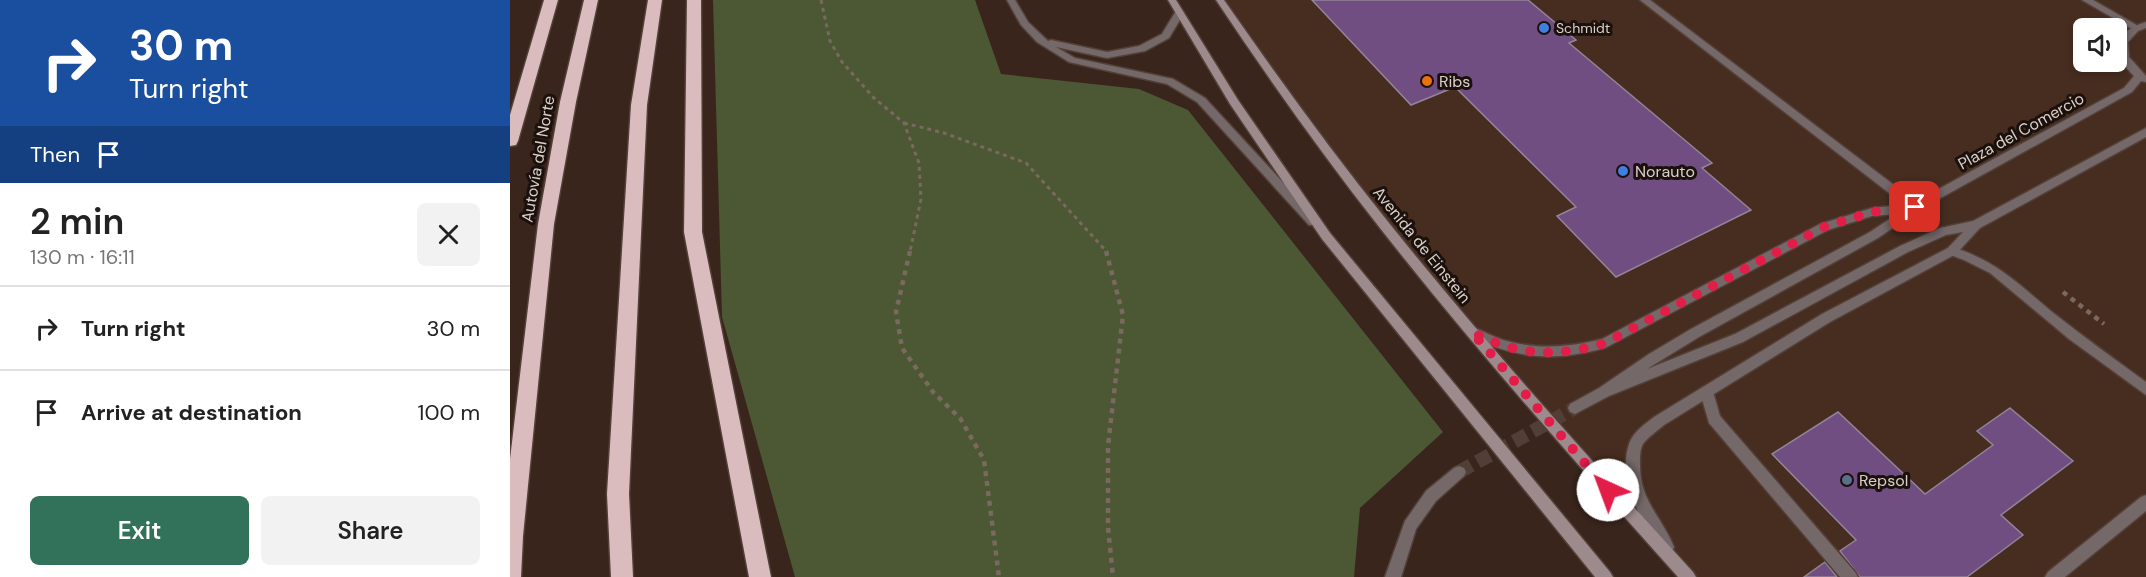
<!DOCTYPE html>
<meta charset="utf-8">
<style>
body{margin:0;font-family:"DM Sans",sans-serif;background:#f2f2f2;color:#222;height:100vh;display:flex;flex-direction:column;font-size:22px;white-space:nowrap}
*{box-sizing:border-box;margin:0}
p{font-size:20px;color:#767676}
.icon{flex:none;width:33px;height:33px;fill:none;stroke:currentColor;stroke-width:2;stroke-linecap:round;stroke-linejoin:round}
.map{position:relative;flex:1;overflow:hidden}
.panel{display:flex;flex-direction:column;background:#fff;width:510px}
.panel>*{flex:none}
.banner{background:#1a4fa0;color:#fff;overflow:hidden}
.controls{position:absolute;left:1563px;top:18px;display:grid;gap:12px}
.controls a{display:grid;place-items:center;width:54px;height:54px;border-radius:9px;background:#fff;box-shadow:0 3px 9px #0003;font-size:30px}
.pin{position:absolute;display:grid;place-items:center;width:51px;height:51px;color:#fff;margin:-26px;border-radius:12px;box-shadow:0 3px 9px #0006}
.me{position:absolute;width:66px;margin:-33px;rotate:317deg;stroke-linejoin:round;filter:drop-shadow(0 0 4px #0008)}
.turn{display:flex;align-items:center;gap:21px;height:126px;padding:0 30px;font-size:27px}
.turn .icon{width:78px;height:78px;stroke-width:2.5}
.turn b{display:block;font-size:42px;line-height:51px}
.then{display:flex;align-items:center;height:57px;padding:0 30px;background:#0003;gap:12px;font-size:22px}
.round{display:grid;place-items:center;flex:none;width:63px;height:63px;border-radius:9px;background:#f2f2f2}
.summary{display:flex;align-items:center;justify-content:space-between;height:102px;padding:0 30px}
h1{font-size:36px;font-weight:600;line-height:45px}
.button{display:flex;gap:12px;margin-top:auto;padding:12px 30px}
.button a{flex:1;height:69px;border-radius:9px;background:#32725a;color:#fff;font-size:24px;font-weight:600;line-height:69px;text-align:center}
.button a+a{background:#f2f2f2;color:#222}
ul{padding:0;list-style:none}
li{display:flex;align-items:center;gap:18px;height:84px;padding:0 30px;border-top:2px solid #e0e0e0}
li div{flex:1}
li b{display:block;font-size:22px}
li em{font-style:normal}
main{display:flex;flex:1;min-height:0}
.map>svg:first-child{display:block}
</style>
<main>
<section class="panel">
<div class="banner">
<div class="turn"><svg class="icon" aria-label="right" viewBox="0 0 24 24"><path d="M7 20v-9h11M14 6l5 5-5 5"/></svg><div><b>30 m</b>Turn right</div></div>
<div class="then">Then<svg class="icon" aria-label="arrive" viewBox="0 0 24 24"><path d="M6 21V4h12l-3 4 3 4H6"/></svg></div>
</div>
<div class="summary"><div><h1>2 min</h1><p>130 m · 16:11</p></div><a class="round"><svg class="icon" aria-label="close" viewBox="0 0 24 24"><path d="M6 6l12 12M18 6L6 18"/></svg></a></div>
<ul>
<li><svg class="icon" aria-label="right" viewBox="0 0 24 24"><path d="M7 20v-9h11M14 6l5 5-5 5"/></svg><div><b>Turn right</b></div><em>30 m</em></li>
<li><svg class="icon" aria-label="arrive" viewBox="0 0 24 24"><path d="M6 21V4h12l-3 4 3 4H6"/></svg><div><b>Arrive at destination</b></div><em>100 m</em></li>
</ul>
<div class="button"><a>Exit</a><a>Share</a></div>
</section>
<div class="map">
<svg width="1636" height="577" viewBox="0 0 1636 577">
<rect width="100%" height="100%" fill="#39251c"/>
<path fill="#472d20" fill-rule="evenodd" d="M712,0H1636V577H1178L864,213ZM1574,28H1606V62H1574Z"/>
<polygon fill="#4c5733" points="203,0 465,0 491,74 629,89 678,110 933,432 850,508 844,577 285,577 212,317"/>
<g fill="#704e81" stroke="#928499" stroke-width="1.5">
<polygon points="802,0 1018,0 1066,40 1059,43 1202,163 1192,168 1241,210 1106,277 1047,216 1066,207 945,87 901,105"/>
<polygon points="1500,408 1563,461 1491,515 1513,535 1457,577 1350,577 1330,551 1346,540 1262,454 1328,412 1415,494 1483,445 1467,431"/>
<polygon points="1315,562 1327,577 1294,577"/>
</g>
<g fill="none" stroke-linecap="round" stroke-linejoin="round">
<polyline stroke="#513e36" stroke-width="14" stroke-dasharray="14 7" stroke-linecap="butt" points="949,472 1065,408"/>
<defs>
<g id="lane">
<polygon points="497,0 505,0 518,22 538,41 541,40 597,52 629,46 652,34 666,11 672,11 674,13 659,38 635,51 597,58 546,47 565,58 663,79 695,98 807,219 809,222 807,225 799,225 687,102 657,84 559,62 527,42 511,25"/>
<polygon points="1130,0 1140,0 1409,204 1411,207 1409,210 1401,210"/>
<polygon points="1572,0 1583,0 1630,27 1628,29 1622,29"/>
<path d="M1442,247C1488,261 1510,286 1546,315C1575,338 1606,360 1636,382V395L1559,339L1480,273L1454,260L1438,254L1436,251L1438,248Z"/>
<polygon points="1197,386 1202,388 1210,416 1345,572 1348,577 1330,577 1199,423 1190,392 1192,388"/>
<polygon points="1636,495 1636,511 1555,577 1535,577 1538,572 1631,497"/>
</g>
<g id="street">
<path d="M1636,22V28L1628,31L1618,42L1619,57L1636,76V82L1631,81L1622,92L1409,210L1368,238L1189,337L1137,369L1225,334L1390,246L1430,228L1463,221L1636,128V137L1470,228L1446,254L1320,322L1154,425C1147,431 1138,437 1133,444C1130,449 1130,457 1130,462C1129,501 1151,515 1164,547L1162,552L1157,554C1148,551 1144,541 1140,533C1124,507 1109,475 1119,444C1123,432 1135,424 1144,417L1312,314L1438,248L1453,232L1436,235L1398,252L1233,342L1099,396L1065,414L1060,412L1058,408L1060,404L1089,388L1139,354L1181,329L1360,232L1387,214L1362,216L1318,230L1095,348C1043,362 1007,359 958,336L956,332L958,328L962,327C974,331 985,338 997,341C1029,350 1060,347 1092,339L1310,224L1362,208L1401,204L1614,88L1624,76C1600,53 1603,32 1636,22Z"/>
<polygon points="949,466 954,468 956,472 954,476 926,501 906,529 891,577 875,577 895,521 916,491 944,468"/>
</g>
<g id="secondary">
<polygon points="658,0 666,0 728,100 820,233 1100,572 1103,577 1085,577 812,239 720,104"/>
<path d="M706,0H714C767,76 821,151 879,223C975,343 1079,458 1183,572L1186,577H1168C1066,463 965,349 870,228C812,154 758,78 706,0Z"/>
</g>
<g id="highway">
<polygon points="34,0 48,0 8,141 6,145 0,146 0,115"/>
<polygon points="74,0 88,0 66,102 44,224 13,536 11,577 0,577 0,459 28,224 50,102"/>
<polygon points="138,0 152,0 137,105 119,494 123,577 101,577 97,494 121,105"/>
<polygon points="177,0 191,0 192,232 261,577 239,577 174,232"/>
</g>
</defs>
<use href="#lane" stroke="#534038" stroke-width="3"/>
<use href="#street" stroke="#534038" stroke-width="3"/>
<use href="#secondary" stroke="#534038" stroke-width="3"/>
<use href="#highway" stroke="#534038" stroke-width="3"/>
<g stroke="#7a6961" stroke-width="3" stroke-dasharray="4 4" stroke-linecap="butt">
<polyline points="311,0 320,41 332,62 364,98 394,123 409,163 411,199 400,252"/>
<polyline points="394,123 434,133 516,163 597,252"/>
</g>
<g stroke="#7a6961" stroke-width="4.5" stroke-dasharray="5 5" stroke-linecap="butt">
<polyline points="400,251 386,312 392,348 423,392 450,418 474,460 489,577"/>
<polyline points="596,251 613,315 598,446 598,527 603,577"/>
<polyline points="1553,292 1594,324"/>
</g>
<use href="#lane" fill="#746869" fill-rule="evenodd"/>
<use href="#street" fill="#746869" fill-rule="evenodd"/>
<use href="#secondary" fill="#9d8a8c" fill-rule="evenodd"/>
<use href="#highway" fill="#dabcbf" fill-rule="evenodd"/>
</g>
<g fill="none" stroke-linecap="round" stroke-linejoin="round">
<path stroke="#e11d48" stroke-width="10" stroke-dasharray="0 18" d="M1098,490L962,332C1008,356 1046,358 1095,343L1314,227L1362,212L1405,207"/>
</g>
<g fill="#3f7fe0" stroke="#1a110d" stroke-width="2">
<circle cx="1034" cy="28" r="6"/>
<circle cx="1113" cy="171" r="6"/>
</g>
<circle fill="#e8710a" stroke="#1a110d" stroke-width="2" cx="917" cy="81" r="6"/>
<circle fill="#5c6f8a" stroke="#1a110d" stroke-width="2" cx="1337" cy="480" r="6"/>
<g text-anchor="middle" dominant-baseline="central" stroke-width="6" stroke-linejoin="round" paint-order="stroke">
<g font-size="14" fill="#dccfc9" stroke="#1a110d" text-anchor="start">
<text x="1046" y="28">Schmidt</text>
</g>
<g font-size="16" fill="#dccfc9" stroke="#1a110d" text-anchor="start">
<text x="929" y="81">Ribs</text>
<text x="1125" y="171">Norauto</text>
<text x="1349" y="480">Repsol</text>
</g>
<g font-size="16" fill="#dccfc9" stroke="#1a110d">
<text transform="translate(1511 131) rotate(-29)">Plaza del Comercio</text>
<text transform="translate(28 159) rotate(-80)">Autovía del Norte</text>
<text transform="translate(912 245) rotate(51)">Avenida de Einstein</text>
</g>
</g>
</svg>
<div class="controls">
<a><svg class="icon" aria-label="sound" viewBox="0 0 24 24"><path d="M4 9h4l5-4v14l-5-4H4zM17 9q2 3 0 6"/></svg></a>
</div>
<div class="pin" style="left:1405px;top:207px;background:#d93025"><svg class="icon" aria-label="arrive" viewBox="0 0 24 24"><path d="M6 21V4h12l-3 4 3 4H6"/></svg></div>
<svg class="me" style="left:1098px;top:490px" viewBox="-20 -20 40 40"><circle r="19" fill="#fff"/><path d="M0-13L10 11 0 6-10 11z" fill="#e11d48"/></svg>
</div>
</main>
